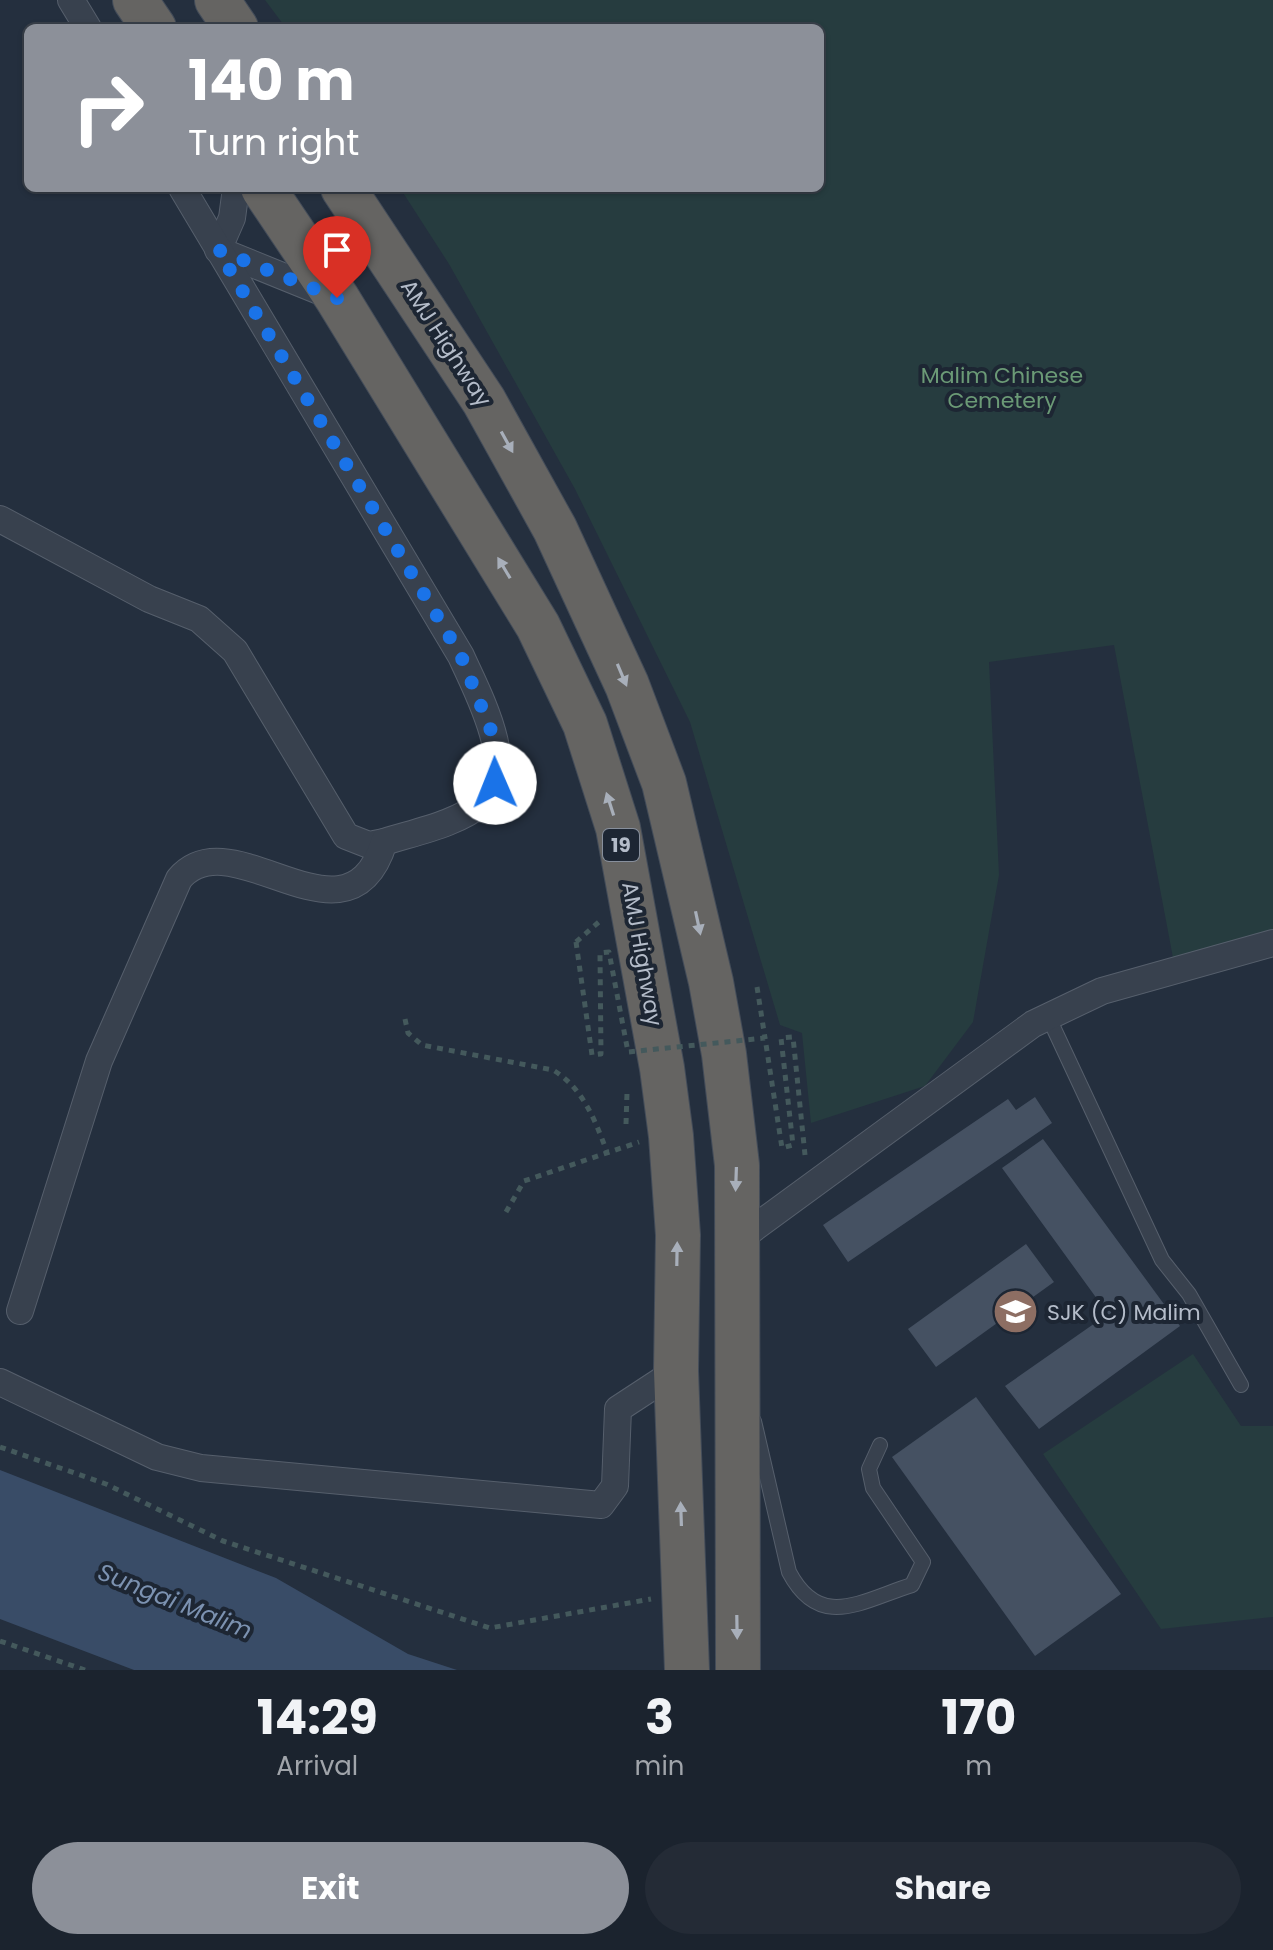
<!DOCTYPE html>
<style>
body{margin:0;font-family:Poppins,sans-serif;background:#242b36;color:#f1f3f6;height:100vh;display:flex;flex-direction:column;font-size:30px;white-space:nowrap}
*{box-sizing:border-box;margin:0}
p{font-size:26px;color:#a0a4aa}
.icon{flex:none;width:44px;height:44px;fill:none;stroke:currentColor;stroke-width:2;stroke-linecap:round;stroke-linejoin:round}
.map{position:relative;height:1670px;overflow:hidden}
.side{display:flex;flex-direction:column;background:#1b232e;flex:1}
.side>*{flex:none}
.top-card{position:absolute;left:24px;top:24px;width:800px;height:168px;border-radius:12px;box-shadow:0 2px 6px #0004,0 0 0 2px #39404a;background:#8c9099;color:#fff;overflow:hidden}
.pin{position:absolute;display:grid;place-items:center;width:68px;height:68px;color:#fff;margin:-82px -34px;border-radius:50% 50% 50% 0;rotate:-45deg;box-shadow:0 0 8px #0007}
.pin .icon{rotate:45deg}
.me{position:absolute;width:88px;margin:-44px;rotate:359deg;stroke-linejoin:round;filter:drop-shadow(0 0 6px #0008)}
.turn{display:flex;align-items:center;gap:28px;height:168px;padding:0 32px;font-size:36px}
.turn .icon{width:104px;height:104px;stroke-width:2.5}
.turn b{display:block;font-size:56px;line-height:68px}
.eta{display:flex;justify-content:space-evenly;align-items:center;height:136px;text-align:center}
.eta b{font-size:48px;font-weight:700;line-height:56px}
.button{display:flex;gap:16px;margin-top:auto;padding:16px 32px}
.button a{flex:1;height:92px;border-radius:48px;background:#8c9099;color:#fff;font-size:32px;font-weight:700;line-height:92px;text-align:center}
.button a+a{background:#242b36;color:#f1f3f6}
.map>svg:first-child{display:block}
</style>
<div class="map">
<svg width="1273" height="1670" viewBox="0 0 1273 1670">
<rect width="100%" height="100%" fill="#242f3e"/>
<g fill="#263c3f">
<polygon points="265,0 1273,0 1273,942 1174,963 1114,645 989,662 999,875 973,1022 925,1086 811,1123 802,1033 780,1025 690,722 575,489 449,264 400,188 820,188 820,28 286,28"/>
<polygon points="1193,1354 1241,1426 1273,1426 1273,1617 1161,1629 1043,1454"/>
</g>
<polygon fill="#394c67" points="0,1470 276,1578 408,1654 457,1670 134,1670 0,1619"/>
<g fill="#455162">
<polygon points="1035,1097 1052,1123 848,1262 823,1225 1008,1099 1016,1110"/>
<polygon points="1043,1139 1180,1326 1039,1429 1005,1386 1108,1314 1002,1168"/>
<polygon points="1026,1244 1054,1282 936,1367 908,1329"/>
<polygon points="976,1397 1121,1594 1035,1656 892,1457"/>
</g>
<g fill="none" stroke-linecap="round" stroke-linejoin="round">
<defs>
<g id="service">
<polyline points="1048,1016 1162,1260 1189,1294 1241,1385"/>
<path d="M754,1421L789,1572C820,1631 861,1601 912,1585L923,1562L873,1488L869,1469L880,1445"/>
</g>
<g id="minor">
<polyline points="71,0 88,28"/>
<polyline points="236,188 232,218 218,250 334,297"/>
<polyline points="0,519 149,599 199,619 235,651 346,836 369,845 384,842"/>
<polyline points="735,1242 1033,1024 1102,991 1273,943"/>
<path d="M20,1311L99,1061L179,879C232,815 348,959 384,842C415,832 458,824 483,802C520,769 477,692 461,656L182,188"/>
<polyline points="0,1382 157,1457 201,1468 601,1505 615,1486 618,1409 676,1371"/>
</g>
<g id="trunk">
<polyline points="135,0 154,28"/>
<polyline points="217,0 236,28"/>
<polyline points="263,188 337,298 538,626 585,724 618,828 662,1068 671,1136 678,1235 676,1371 687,1670"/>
<polyline points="343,188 484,401 555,529 627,685 664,783 711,982 724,1054 737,1165 738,1670"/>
</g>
</defs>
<use href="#service" stroke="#565f6c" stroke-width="16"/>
<use href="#minor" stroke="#565f6c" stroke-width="28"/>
<use href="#trunk" stroke="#434c59" stroke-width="46"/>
<g stroke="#44595c" stroke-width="5" stroke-dasharray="6 6" stroke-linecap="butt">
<polyline points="576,942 600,921"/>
<polyline points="757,987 765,1038"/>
<path d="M405,1019L408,1033L422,1045L553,1070C583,1088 595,1120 607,1152"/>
<polyline points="626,1124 627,1093"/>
<polyline points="506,1212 524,1181 639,1142"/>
<polyline points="0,1447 106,1484 223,1541 490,1628 651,1599"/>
<polyline points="0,1641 85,1670"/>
</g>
<use href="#service" stroke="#38414e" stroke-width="14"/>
<use href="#minor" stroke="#38414e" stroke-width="26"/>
<use href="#trunk" stroke="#656462" stroke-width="44"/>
<polyline stroke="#44595c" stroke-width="5" stroke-dasharray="6 6" stroke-linecap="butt" points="576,942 592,1055 601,1054 600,953 609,952 628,1052 765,1038 782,1148 793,1145 781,1038 793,1037 805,1155"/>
</g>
<defs><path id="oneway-solid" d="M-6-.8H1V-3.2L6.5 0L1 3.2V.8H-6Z" transform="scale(2)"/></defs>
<g fill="#a8afba">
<use href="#oneway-solid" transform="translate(507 442) rotate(61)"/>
<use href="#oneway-solid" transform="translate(504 568) rotate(-121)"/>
<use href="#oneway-solid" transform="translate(622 675) rotate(67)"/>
<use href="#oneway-solid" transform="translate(610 804) rotate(-108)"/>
<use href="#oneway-solid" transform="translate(698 923) rotate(78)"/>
<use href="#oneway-solid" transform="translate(736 1179) rotate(92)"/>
<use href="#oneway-solid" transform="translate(677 1254) rotate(-89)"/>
<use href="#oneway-solid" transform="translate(681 1514) rotate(-92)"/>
<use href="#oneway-solid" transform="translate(737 1627) rotate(89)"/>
</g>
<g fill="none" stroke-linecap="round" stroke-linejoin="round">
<polyline stroke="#1a73e8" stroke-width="14" stroke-dasharray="0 25.2" points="337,298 218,250 461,656 494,738 499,763 495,783"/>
</g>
<defs>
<symbol id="school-disc" viewBox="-11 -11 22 22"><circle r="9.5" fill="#8d6e63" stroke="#1d2633"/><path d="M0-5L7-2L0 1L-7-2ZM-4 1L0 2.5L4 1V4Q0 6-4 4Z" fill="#fff"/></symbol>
</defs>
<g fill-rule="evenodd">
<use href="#school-disc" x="990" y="1286" width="51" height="51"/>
</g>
<g text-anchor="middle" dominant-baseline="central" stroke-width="8" stroke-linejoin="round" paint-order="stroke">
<rect fill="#1d2633" stroke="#878f9c" stroke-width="2" x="603" y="829" width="36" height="32" rx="6"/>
<g font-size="20" font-weight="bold" fill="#b4bcc9">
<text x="621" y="845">19</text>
</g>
<g font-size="22" fill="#b4bcc9" stroke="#1d2633">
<text transform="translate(446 343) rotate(57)">AMJ Highway</text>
<text transform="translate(642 954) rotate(80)">AMJ Highway</text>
</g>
<g font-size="22" fill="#6b9a76" stroke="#1d2633">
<text x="1002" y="375">Malim Chinese<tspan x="1002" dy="25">Cemetery</tspan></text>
</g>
<g font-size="22" fill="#b4bcc9" stroke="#1d2633" text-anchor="start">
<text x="1047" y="1312">SJK (C) Malim</text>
</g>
<g font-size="24" font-style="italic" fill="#7c92b1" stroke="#1d2633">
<text transform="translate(175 1601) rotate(22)">Sungai Malim</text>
</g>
</g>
</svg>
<div class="pin" style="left:337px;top:298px;background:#d93025"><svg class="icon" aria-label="arrive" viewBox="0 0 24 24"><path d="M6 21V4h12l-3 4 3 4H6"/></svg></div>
<svg class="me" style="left:495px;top:783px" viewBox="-20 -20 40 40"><circle r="19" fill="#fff"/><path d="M0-13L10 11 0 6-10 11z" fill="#1a73e8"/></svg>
<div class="top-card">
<div class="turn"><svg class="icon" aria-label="right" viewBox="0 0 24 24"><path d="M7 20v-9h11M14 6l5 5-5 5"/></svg><div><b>140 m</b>Turn right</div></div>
</div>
</div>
<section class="side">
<div class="eta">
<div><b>14:29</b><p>Arrival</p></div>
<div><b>3</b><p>min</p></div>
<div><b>170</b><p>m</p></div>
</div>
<div class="button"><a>Exit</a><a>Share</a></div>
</section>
